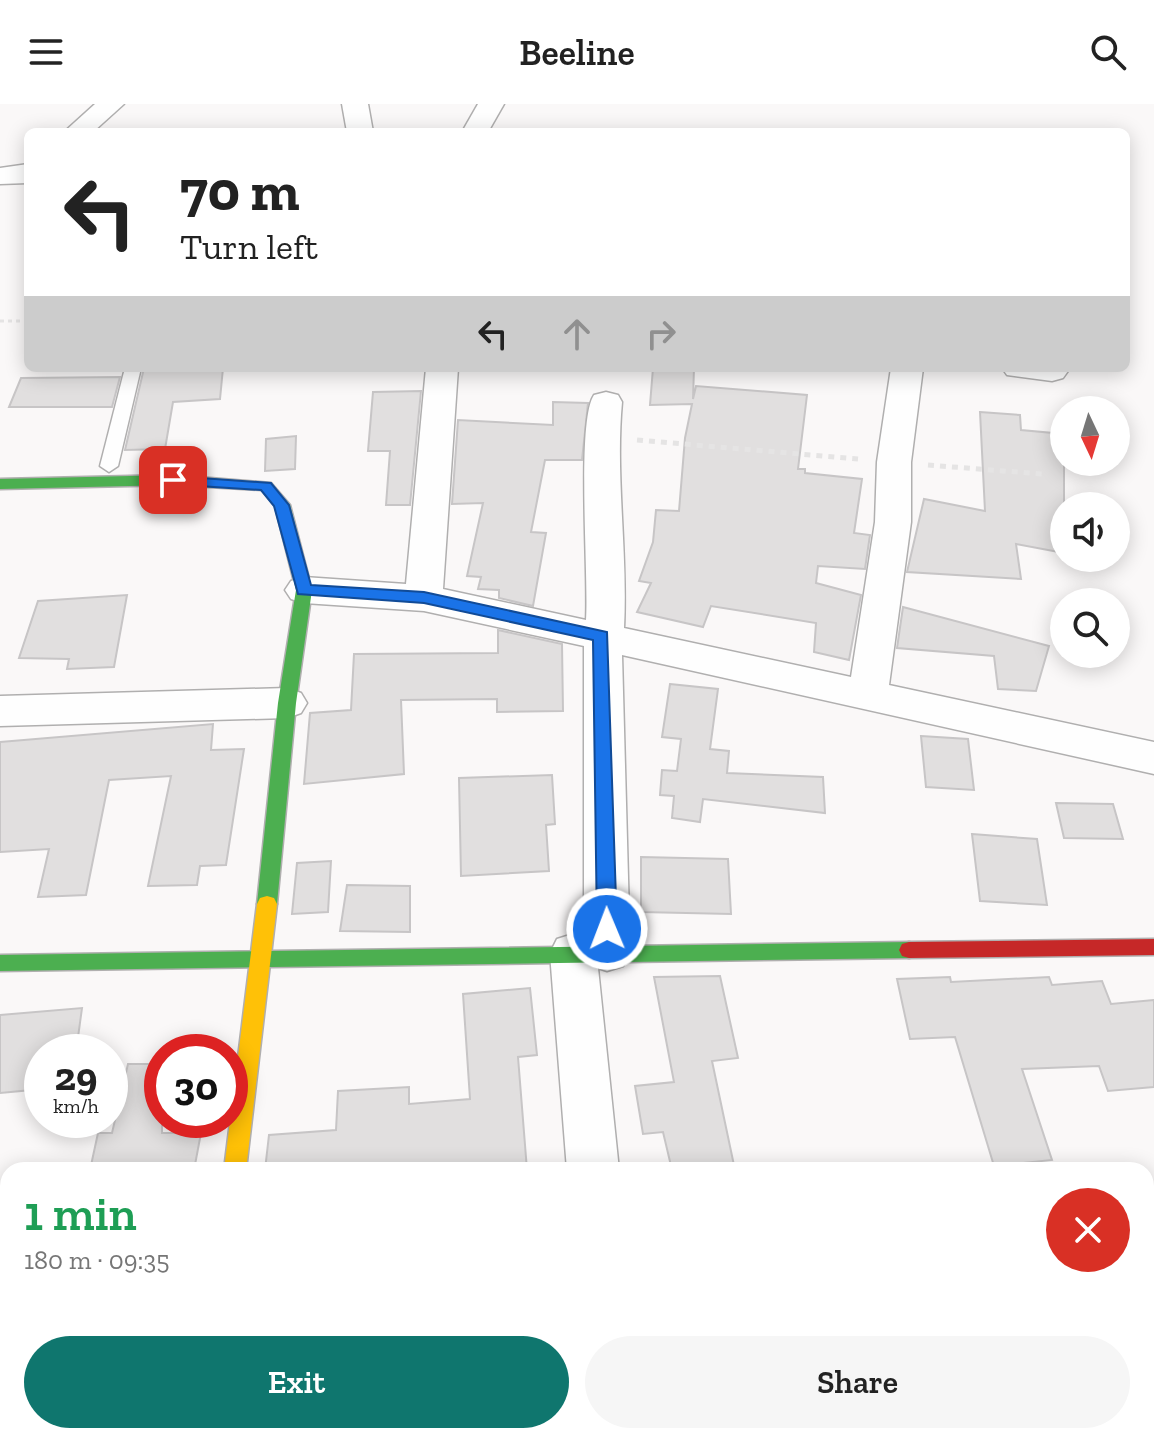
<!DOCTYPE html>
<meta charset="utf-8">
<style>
body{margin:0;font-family:"Zilla Slab",serif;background:#f6f6f6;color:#222;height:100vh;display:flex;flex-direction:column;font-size:30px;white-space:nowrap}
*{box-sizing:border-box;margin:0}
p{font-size:26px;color:#767676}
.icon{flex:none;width:44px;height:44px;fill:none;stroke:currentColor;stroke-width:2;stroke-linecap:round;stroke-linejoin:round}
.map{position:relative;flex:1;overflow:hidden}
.details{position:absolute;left:0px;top:1058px;width:1154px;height:282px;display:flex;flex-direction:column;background:#fff;border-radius:24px 24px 0 0;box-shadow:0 4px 20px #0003}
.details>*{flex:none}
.guide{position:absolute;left:24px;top:24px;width:1106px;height:244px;border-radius:12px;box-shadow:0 4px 20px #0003;background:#fff;color:#222;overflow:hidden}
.needle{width:52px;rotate:176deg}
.controls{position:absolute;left:1050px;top:292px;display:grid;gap:16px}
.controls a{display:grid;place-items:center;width:80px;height:80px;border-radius:50%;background:#fff;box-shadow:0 4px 20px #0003;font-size:40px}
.speed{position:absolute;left:24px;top:930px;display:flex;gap:16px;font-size:40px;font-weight:700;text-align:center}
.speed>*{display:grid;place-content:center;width:104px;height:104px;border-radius:50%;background:#fff;box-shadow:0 4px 20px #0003;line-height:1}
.speed small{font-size:20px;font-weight:400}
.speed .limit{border:12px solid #d22;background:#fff;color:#111}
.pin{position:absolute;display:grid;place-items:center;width:68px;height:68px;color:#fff;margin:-34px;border-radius:16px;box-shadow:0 4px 12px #0006}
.me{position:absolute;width:88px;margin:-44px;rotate:359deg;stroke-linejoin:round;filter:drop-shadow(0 0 6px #0008)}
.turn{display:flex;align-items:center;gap:28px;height:168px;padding:0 24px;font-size:36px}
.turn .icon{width:104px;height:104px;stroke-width:2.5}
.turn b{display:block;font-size:56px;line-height:68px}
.lanes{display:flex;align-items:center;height:76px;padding:0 24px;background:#0003;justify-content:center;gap:40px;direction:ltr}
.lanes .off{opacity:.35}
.round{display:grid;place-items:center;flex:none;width:84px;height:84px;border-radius:42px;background:#f6f6f6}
.headline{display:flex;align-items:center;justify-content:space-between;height:136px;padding:0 24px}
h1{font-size:48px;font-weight:600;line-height:60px;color:#1e9e55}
.action{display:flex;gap:16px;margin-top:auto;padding:16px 24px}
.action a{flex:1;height:92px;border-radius:48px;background:#0f766e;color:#fff;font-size:32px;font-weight:600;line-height:92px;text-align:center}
.action a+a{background:#f6f6f6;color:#222}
header{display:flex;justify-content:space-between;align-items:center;height:104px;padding:0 24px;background:#fff;font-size:36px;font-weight:600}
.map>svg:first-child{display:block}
</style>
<header><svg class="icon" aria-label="menu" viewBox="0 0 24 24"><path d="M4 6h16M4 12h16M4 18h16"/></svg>Beeline<svg class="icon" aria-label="search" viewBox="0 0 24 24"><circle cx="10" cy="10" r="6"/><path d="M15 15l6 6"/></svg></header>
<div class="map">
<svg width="1154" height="1339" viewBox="0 0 1154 1339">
<rect width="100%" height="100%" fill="#faf8f8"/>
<g fill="#e1dfdf" stroke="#c7c5c6" stroke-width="2">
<polygon points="144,264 223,264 220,295 173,298 165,345 125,346"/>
<polygon points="653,264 694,264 693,295 696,282 807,291 798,365 805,365 805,369 862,375 854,429 870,431 865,465 818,462 816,479 861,491 849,556 814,548 816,519 711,502 703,523 637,508 651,479 639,477 653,438 656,406 679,407 685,334 692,300 650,301"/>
<polygon points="120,273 112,303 9,303 21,274"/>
<polygon points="421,287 410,401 386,401 390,347 368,347 373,288"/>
<polygon points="553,298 588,299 582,356 545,356 531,428 546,429 533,502 499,494 499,486 478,485 481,473 467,472 483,399 452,400 458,316 553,321"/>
<polygon points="980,308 1020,311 1021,326 1064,330 1064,449 1016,440 1021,475 907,468 924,395 985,407"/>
<polygon points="296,332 295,365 265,367 266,335"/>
<polygon points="127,491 114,563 67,565 69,555 19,554 38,497"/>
<polygon points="903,503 1049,542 1036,587 998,585 994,552 897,544"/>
<polygon points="498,526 562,540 563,607 497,608 497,595 401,596 404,670 304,680 310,609 351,606 354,550 498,549"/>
<polygon points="670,580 718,585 710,645 729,647 727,669 823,673 825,709 703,695 700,718 672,714 674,692 660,691 662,666 677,667 681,635 662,633"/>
<polygon points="213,620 211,646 244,645 226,761 200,762 197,781 148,782 171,672 109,676 86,791 38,793 49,745 0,748 0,638"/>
<polygon points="921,632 968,635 974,686 926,683"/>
<polygon points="552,671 555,720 546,721 549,767 461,772 459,674"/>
<polygon points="1056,699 1113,700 1123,735 1064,734"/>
<polygon points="972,730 1037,735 1047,801 980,797"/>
<polygon points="641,753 728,755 731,810 641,808"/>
<polygon points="331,757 328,808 292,810 297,759"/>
<polygon points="347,781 410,782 410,828 340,827"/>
<polygon points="720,872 738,954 712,957 735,1066 672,1066 663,1028 643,1030 635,982 674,978 654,873"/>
<polygon points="950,873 951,878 1049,873 1052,881 1102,877 1111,900 1154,896 1154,983 1108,987 1099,962 1022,965 1052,1056 994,1062 955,933 910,935 897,875"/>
<polygon points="530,884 537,951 518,953 527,1066 265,1066 269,1031 336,1026 338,987 409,983 409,1000 470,995 463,890"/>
<polygon points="82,904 76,948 42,948 42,985 0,989 0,911"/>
<polygon points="128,960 162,960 162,1029 201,1029 194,1066 90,1066 98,1029 112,1029"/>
</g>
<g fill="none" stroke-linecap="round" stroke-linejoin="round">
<defs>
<polygon id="lane" points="125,264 141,264 118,362 109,368 100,362"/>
<g id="street">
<polygon points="95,0 124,0 93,28 64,28"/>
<polygon points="342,0 368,0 373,28 347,28"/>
<polygon points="478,0 504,0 488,28 462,28"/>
<polygon points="28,60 28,79 0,80 0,64"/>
<path d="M426,264H458L443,485L586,516C589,472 576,317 594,291L606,288L618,291L622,298C615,373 628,449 624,524L851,573L875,418L877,358L891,264H923L911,358V418L889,581L1154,638V670L622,551L630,848L623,862L607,867L598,864L619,1066H567L550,849L557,835L573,830L584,833V542L424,507L304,499L291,495L285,486L291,477L304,473L406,480Z"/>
<polygon points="1002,264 1066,264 1068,267 1063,274 1052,277 1007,271"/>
<polygon points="287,584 301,589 307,599 301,609 287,614 0,622 0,592"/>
<rect x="0" y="1169" width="8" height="54"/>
<polygon points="170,1332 228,1332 227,1339 169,1339"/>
</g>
<g id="fast">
<polygon points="173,371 271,379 290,401 312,486 296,599 277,800 274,806 267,808 260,806 257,800 278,599 296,486 275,402 262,386 173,381 0,385 0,375"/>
<polygon points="909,838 916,840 919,846 916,852 909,854 0,867 0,851"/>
</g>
<polygon id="slow" points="267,792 274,794 277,800 246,1066 224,1066 257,800 260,794"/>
<polygon id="jam" points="1154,835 1154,851 909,854 902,852 899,846 902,840 909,838"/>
</defs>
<use href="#lane" stroke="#b0afaf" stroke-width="3"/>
<use href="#street" stroke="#b0afaf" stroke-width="3"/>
<use href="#fast" stroke="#b0afaf" stroke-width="3"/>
<use href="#slow" stroke="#b0afaf" stroke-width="3"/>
<use href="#jam" stroke="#b0afaf" stroke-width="3"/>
<polyline stroke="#e5e4e4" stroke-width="3" stroke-dasharray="4 4" stroke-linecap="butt" points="0,217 28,217"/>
<g stroke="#e5e4e4" stroke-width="5" stroke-dasharray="6 6" stroke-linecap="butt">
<polyline points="637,336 858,355"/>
<polyline points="928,361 1042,370"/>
</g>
<polyline stroke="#e5e4e4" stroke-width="6" stroke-dasharray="7 7" stroke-linecap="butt" points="678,1332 681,1339"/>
<use href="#lane" fill="#fefefe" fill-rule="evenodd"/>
<use href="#street" fill="#fefefe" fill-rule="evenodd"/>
<use href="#fast" fill="#4caf50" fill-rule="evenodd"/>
<use href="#slow" fill="#ffc107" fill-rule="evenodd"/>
<use href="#jam" fill="#c62828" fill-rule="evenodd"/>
</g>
<polygon fill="#1a73e8" stroke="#114b97" stroke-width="2" points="173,372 271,379 289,401 311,481 424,488 607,528 617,825 614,831 600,831 597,825 593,536 424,499 298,490 274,402 261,386 168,380 168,373"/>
</svg>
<div class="controls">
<a><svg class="needle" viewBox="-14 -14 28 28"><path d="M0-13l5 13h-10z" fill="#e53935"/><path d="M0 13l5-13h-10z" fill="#767676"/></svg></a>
<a><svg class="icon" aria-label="sound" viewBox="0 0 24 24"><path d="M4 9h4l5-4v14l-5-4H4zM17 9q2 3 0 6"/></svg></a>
<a><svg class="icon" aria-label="search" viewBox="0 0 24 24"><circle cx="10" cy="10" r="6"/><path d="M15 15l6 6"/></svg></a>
</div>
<div class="speed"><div>29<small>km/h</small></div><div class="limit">30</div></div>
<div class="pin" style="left:173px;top:376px;background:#d93025"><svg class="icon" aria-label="arrive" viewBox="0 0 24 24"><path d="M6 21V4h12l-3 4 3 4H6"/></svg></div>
<svg class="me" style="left:607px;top:825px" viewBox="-20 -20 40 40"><circle r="17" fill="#1a73e8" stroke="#fff" stroke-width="3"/><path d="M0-11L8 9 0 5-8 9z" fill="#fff"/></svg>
<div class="guide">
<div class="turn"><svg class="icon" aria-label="left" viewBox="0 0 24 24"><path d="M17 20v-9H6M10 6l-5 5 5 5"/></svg><div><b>70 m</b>Turn left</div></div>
<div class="lanes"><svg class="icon" aria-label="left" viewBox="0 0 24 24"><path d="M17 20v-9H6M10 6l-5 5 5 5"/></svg><svg class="icon off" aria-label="ahead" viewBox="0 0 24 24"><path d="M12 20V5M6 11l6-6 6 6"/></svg><svg class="icon off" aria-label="right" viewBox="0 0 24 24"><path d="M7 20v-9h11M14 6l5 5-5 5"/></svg></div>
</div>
<section class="details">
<div class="headline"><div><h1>1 min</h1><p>180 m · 09:35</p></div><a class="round" style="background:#d93025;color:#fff"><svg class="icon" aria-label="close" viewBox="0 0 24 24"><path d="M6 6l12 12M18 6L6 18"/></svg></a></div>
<div class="action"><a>Exit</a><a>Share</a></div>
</section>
</div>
